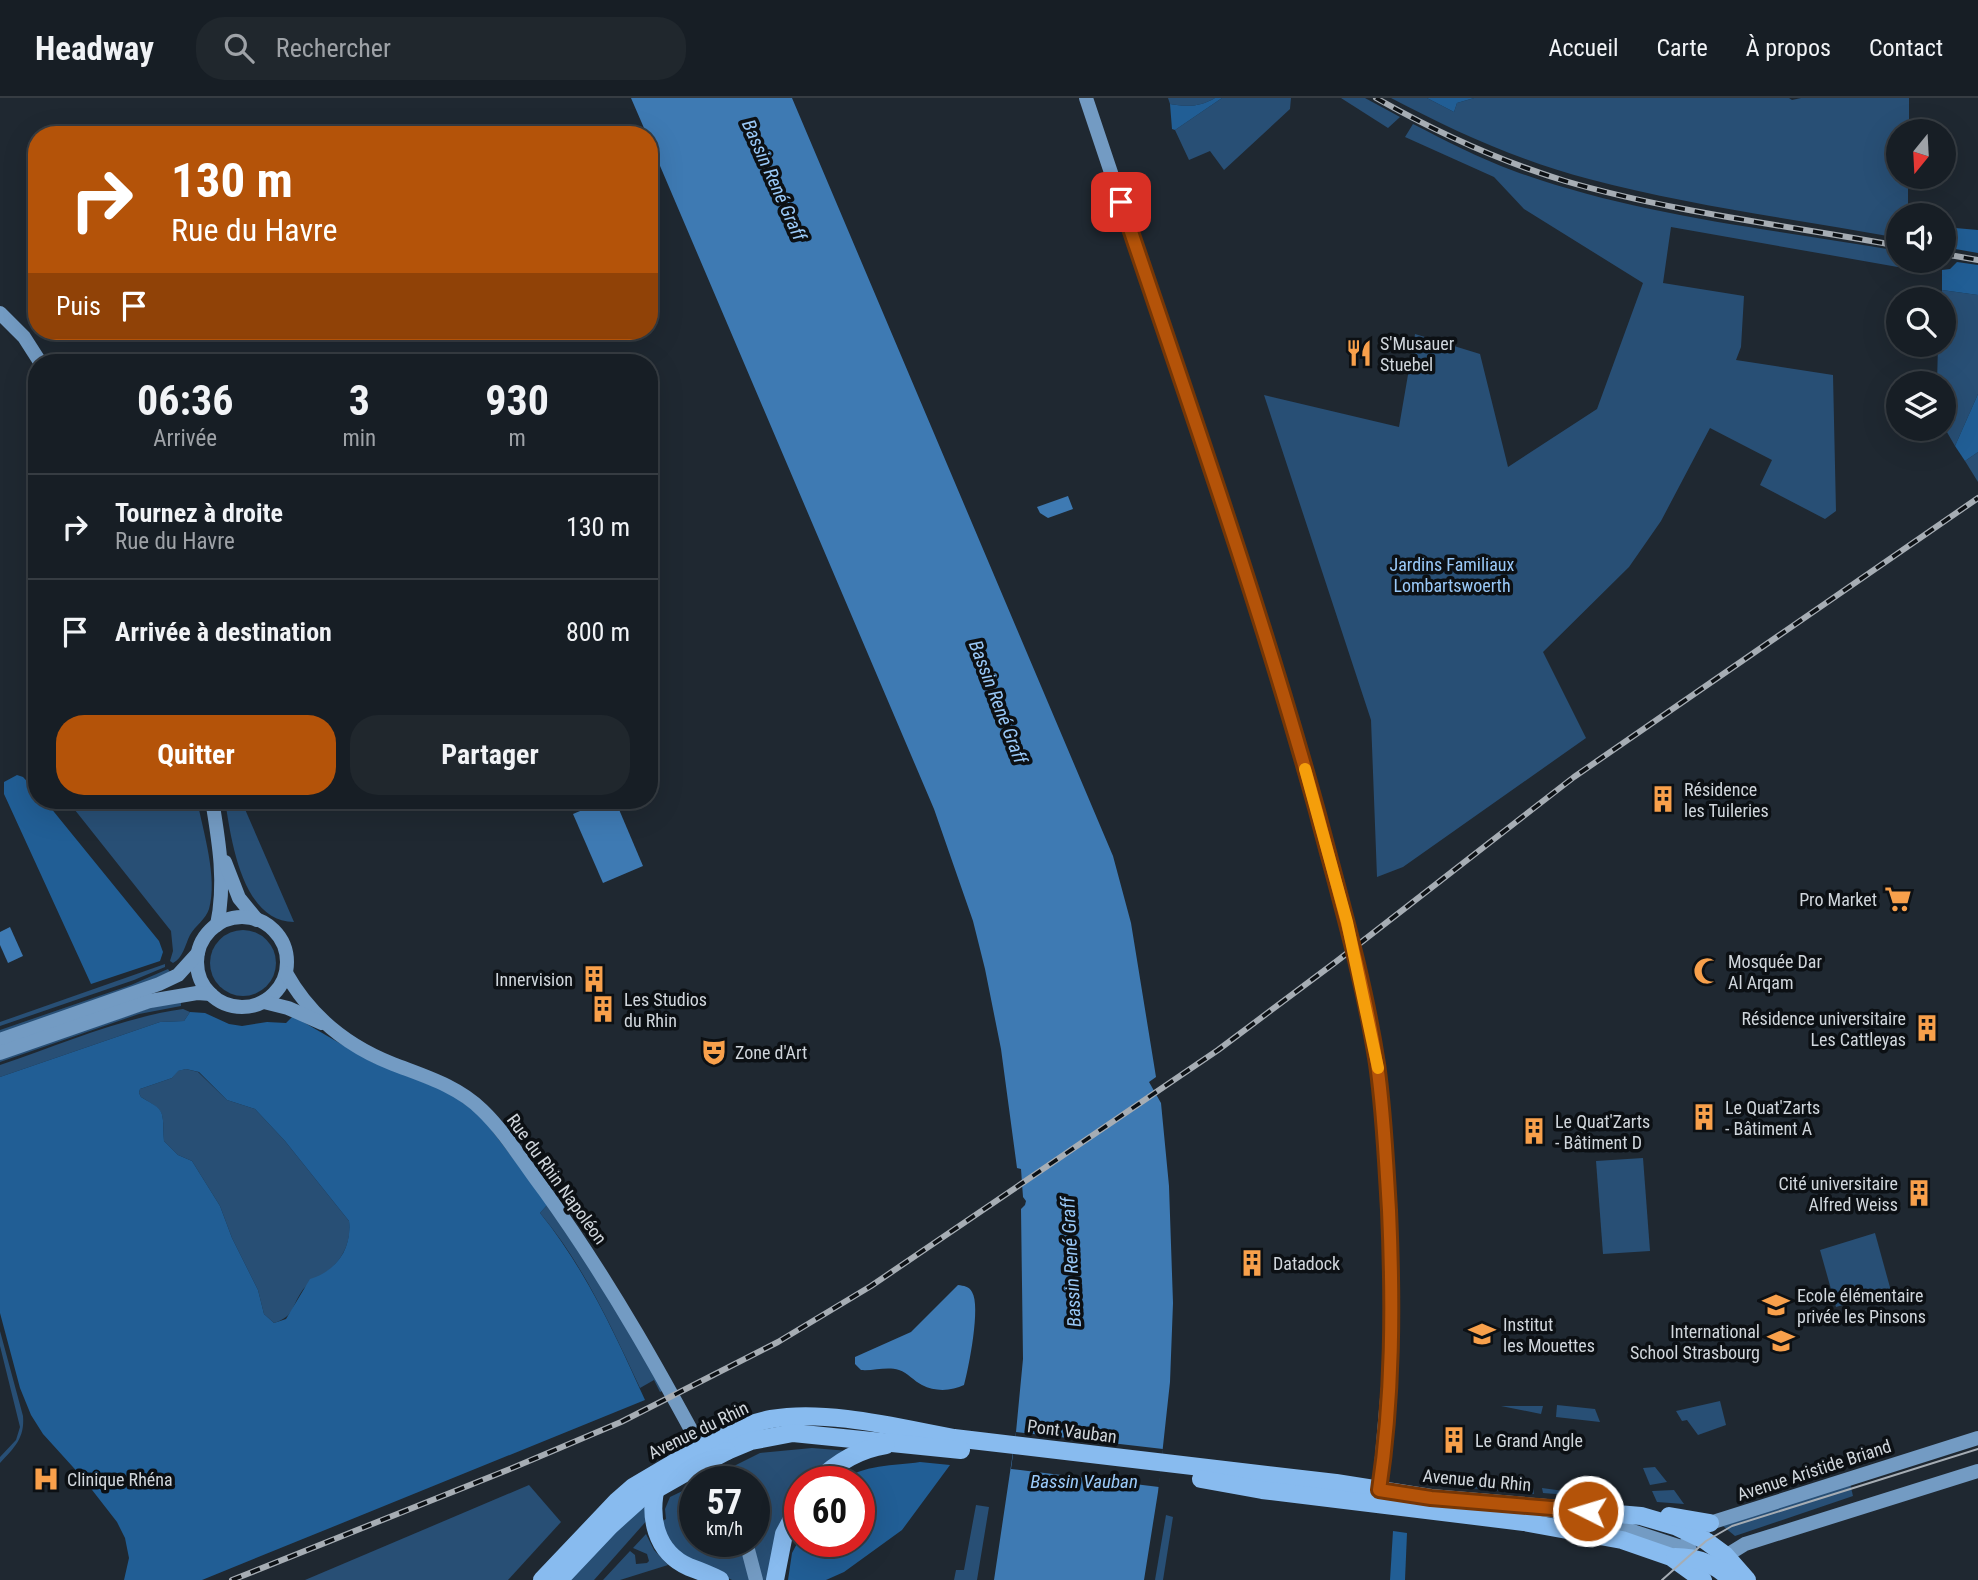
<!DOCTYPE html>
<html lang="fr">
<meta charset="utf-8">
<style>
body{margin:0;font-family:"Roboto Condensed",sans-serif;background:#20272d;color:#f1f3f6;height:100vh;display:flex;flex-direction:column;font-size:26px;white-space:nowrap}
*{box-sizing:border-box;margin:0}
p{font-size:23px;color:#9ea2a7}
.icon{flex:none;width:38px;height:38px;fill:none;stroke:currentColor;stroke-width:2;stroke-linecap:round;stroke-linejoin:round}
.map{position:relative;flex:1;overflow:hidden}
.drawer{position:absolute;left:28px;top:256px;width:630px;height:455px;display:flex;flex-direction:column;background:#171e25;border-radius:28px;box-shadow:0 7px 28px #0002,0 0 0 2px #363c42}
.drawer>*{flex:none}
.hud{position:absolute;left:28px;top:28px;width:630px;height:214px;border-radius:28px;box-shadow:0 7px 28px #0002,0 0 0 2px #363c42;background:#b45309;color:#fff;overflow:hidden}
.needle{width:46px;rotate:198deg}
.buttons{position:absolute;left:1886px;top:21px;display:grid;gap:14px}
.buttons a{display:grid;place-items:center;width:70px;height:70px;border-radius:50%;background:#171e25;box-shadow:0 7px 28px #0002,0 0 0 2px #363c42;font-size:35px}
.speed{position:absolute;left:679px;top:1368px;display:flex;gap:14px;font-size:35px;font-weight:700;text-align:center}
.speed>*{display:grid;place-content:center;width:91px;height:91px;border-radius:50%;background:#171e25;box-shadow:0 7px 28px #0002,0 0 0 2px #363c42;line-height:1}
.speed small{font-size:18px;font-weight:400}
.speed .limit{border:10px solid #d22;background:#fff;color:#111}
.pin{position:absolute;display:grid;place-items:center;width:60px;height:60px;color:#fff;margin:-30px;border-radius:14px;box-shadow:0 4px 10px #0006}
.me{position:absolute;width:77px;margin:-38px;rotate:275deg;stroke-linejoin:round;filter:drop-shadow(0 0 5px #0008)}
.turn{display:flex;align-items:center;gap:24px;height:147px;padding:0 28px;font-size:32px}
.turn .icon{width:91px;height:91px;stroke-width:2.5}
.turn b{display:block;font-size:49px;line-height:60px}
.then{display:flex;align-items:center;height:66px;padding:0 28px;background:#0003;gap:14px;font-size:26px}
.eta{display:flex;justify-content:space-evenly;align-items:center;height:119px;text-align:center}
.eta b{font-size:42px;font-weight:700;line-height:49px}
.cta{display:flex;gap:14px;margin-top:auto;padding:14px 28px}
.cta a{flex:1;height:80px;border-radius:28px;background:#b45309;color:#fff;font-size:28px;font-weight:700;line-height:80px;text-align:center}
.cta a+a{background:#20272d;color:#f1f3f6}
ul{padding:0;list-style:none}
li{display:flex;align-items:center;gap:21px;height:105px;padding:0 28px;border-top:2px solid #363c42}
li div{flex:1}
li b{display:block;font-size:26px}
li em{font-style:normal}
header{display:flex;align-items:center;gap:42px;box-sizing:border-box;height:98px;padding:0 35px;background:#171e25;border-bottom:2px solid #363c42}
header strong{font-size:33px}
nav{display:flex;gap:38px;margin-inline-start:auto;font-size:24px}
.search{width:490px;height:63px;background:#20272d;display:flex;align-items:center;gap:18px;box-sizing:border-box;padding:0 24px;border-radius:28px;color:#9ea2a7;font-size:26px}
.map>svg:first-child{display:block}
</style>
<header>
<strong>Headway</strong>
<div class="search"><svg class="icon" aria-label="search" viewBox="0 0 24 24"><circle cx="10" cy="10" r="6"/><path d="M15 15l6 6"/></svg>Rechercher</div>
<nav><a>Accueil</a><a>Carte</a><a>À propos</a><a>Contact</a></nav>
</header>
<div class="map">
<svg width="1978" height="1482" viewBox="0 0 1978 1482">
<rect width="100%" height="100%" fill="#1f2831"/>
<g fill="#284f75">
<path d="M1168,0H1215C1200,9 1187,9 1170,6Z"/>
<polygon points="1222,0 1291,0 1290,11 1224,72 1210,53 1189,62 1175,32"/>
<polygon points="1341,0 1365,0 1400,19 1388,30"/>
<path d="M1391,0H1427L1454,14L1457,5L1474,0H1789L1792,2L1801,0H1909V33H1899V79H1908V117H1899V140C1796,121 1690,108 1589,81C1519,63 1454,33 1391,0Z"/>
<path d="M1413,26C1446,43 1479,60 1514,73C1637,118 1771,131 1899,153V163H1909V171L1671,129L1663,185L1744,198L1741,249L1736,262L1833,277L1836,413L1825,421L1760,387L1772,362L1710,330L1661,423L1629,469L1543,554L1586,640L1403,769L1377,779L1371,622L1264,297L1399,329L1415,236L1480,256L1508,369L1597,311L1643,185L1524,111L1494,79L1405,39Z"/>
<polygon points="1942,192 1978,197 1978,296 1955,348 1944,329 1944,285 1937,285 1938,247 1944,247 1944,201 1941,201"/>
<polygon points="1978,354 1978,384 1965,363"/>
<path d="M67,702H197C203,733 218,780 209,811C206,821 195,828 190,837C185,847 183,860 173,865L170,863L173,853L171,833Z"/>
<path d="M225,702H241L294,824C242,824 231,741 225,702Z"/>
<circle cx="243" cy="865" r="33"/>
<polygon points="165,866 165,869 134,882 0,928 0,924"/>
<polygon points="168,871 170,874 133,890 0,936 0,932 131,887"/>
<polygon points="181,904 181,908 139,916 0,964 0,961 153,909"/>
<path d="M183,911L190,914L184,923L160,924L0,979V967C60,947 120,920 183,911Z"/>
<path d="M186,971L198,974L227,1002L255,1011L285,1043L349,1123C352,1147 340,1166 320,1179C314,1183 306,1187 302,1193C291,1209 295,1218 274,1225L264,1216L258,1192L232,1140L220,1108L192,1063L178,1057L164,1043C162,1012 167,1015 141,999L139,995L140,991L172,980L177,973Z"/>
<polygon points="1643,1060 1650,1153 1603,1156 1596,1063"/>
<path d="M548,1106L586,1163L664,1292L660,1294L654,1282L640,1290C612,1230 583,1166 540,1115Z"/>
<polygon points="1875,1135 1891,1193 1836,1209 1820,1152"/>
<path d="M0,1233L23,1318C25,1340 14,1350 0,1365V1359L16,1342L20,1329L0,1248Z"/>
<polygon points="1720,1303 1726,1327 1698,1337 1687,1322 1682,1323 1676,1313"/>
<polygon points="1557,1307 1595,1311 1600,1324 1556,1319"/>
<polygon points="1501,1308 1543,1308 1541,1316"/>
<polygon points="812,1350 849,1353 814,1384 800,1384 800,1401 771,1482 762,1482 753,1444 754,1384 727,1384 722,1374 760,1355"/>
<polygon points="1655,1369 1667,1384 1650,1387 1643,1370"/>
<polygon points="1461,1379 1524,1386 1524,1390 1533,1390 1534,1396 1458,1389"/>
<polygon points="1849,1381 1853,1398 1735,1438 1723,1428"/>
<polygon points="529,1387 561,1424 508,1482 305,1482"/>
<polygon points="695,1387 695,1444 741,1444 751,1482 732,1482 676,1455 659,1425 666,1421 665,1411 670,1399"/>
<polygon points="1542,1390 1593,1397 1593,1399 1543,1395"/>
<polygon points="1674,1392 1684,1406 1657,1404 1652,1393"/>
<polygon points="650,1402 649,1420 594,1482 570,1482 626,1422"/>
<polygon points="976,1407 989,1409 977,1482 954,1482 956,1472 964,1472"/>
<polygon points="1166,1417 1173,1419 1163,1482 1155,1482"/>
<polygon points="646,1436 654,1452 668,1467 620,1482 603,1482 630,1453 635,1457 636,1466 647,1465 649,1463 647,1456 633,1450"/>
</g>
<g fill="#215e95" fill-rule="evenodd">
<path d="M1215,0H1222L1175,32L1172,31L1170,6C1187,9 1200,9 1215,0Z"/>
<polygon points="1427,0 1474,0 1457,5 1454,14"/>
<polygon points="1944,129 1978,132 1978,155 1944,149"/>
<polygon points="1957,164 1978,167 1978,197 1942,192 1942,172 1950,171"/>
<polygon points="1978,296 1978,354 1965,363 1955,348"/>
<polygon points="17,677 23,679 37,694 37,702 44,702 50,709 159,843 163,854 160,863 91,886 4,696 4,684"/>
<path d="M190,914L205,915L229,926L242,928L267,924L286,925L293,918L372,964L448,994L480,1017L548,1106L540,1115C585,1170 616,1238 645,1302L202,1482H124L129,1460L125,1440L117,1424L82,1379L43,1336L31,1317L20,1290L0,1215V979L160,924L184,923ZM186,971L199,974L227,1002L255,1011L285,1043L349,1123C352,1150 337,1173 310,1181L286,1221L274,1225L264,1216L258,1192L232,1140L220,1108L192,1063L178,1057L164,1043C162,1012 167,1014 141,999L139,995L140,991L172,980L178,973Z"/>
<path d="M920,1364L950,1367L902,1432L844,1474L826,1482H788L792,1455L800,1440V1444H859V1384H842C861,1366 895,1368 920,1364Z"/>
<polygon points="1393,1433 1407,1435 1405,1482 1390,1482"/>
</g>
<g fill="#3e7ab3">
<polygon points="631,0 792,0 1113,758 1131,825 1156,979 1149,984 1161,1005 1169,1088 1173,1205 1170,1284 1158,1394 1144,1482 994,1482 1016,1334 1023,1261 1021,1111 1025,1107 1026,1103 1023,1099 1021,1071 1017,1070 1001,951 985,871 973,823 934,711 649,42 649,37 647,37"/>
<polygon points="1068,398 1073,411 1048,420 1040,415 1037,409"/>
<polygon points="606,702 615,702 643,768 603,785 573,716"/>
<polygon points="10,829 23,858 8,865 0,847 0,834"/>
<path d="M958,1187C964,1188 969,1188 972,1194C981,1208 969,1269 964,1287C952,1293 935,1294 922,1287C914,1283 908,1275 899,1272C887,1268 874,1273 861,1272L855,1266V1259L911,1234Z"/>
</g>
<polygon fill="#1f2831" points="1016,1334 1163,1351 1159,1389 1011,1371"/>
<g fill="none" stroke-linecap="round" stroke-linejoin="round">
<g stroke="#739bc3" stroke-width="14">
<polyline points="1086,0 1270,549 1347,824 1372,937 1378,971 1387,1081 1392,1185 1389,1277 1379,1392"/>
<polyline points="0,215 24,239 40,264"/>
<path d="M212,702C219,744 226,785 217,827"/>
<polyline points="225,764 239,800 257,822"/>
<circle cx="242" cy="864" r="45"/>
<path d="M286,875C310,918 347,948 393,966C424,978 458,988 482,1012C506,1035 524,1066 544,1092C611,1185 666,1284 719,1384"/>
<polyline points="264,904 288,910 322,925"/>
<polyline points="0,942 159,886 178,877 198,855"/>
<polyline points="0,955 150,903 197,895 211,896"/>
<polyline points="1577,1426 1632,1433 1690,1452"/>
<polyline points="746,1444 756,1482"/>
<polyline points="1671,1459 1710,1425 1978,1340"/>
<polyline points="1719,1462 1745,1446 1978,1373"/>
</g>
<g stroke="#88bbef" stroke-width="18">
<path d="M720,1340C737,1332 753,1324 771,1321C826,1311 900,1330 954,1340L1336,1385L1431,1400L1641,1418L1675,1428L1706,1443L1725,1457L1747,1482"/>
<polyline points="727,1353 751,1343 793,1335 961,1352"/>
<polyline points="1201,1381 1262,1392 1524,1424 1622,1442 1671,1459 1703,1482"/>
<path d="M817,1384C836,1365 860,1351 886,1347"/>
<path d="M657,1385C648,1418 655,1454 689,1469C700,1473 710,1477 720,1482"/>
<polyline points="1669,1418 1710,1425"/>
<path d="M1675,1459C1696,1459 1716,1466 1731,1482"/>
<polyline points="542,1482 617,1403 633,1389 677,1363"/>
<polyline points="559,1482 610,1428 641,1400 685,1375"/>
<polyline points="775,1482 784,1436 800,1406"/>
</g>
<polyline stroke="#a6adb4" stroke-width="2" points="1662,1482 1706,1443 1732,1428 1978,1351"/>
<defs>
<g id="rail">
<path d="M1376,0C1436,34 1499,63 1565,83C1671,114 1790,128 1899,148"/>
<polyline points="1944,156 1978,162"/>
<polyline points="232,1482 510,1371 621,1324 778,1244 871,1188 1218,952 1337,863 1574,679 1978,400"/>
</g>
</defs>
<use href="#rail" stroke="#a6adb4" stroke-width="6"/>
<use href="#rail" stroke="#0c1014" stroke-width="3.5" stroke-dasharray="10" stroke-linecap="butt"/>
<g stroke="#88bbef" stroke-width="18">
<polyline points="677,1363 720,1340"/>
<polyline points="685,1375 727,1353"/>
</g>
</g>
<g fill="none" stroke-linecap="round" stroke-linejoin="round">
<defs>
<path id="route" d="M1121,104C1189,306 1260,507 1317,713C1339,797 1364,881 1377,966C1384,1014 1386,1064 1389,1112C1393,1205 1393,1300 1379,1392L1431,1400L1588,1413"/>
</defs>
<use href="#route" stroke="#753606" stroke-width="18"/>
<use href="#route" stroke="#b45309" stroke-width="12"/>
<polyline stroke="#f59e0b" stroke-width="12" points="1305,671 1347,824 1378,970"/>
</g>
<defs>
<symbol id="restaurant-bare" viewBox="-9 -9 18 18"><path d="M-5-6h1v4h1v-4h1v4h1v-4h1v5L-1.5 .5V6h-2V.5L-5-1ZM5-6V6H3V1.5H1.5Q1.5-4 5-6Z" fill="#f8a04b" stroke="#0c1014" stroke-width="2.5" paint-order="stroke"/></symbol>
<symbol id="building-bare" viewBox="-9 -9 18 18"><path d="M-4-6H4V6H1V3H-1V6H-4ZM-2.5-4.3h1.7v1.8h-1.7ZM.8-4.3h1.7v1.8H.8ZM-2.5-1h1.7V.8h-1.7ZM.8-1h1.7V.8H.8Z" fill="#f8a04b" stroke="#0c1014" stroke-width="2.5" paint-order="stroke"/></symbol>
<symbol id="supermarket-bare" viewBox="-9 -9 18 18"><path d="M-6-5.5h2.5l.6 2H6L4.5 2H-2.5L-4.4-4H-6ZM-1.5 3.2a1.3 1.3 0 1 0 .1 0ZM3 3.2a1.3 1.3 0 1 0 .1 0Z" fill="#f8a04b" stroke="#0c1014" stroke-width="2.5" paint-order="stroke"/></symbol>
<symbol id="mosque-bare" viewBox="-9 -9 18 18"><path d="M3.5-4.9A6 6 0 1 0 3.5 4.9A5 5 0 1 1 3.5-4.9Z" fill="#f8a04b" stroke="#0c1014" stroke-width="2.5" paint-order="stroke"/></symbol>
<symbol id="theatre-bare" viewBox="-9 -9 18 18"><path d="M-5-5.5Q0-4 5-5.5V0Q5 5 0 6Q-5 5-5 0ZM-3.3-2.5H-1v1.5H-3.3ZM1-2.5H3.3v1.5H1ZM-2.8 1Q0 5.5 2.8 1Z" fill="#f8a04b" stroke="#0c1014" stroke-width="2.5" paint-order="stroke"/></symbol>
<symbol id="school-bare" viewBox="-9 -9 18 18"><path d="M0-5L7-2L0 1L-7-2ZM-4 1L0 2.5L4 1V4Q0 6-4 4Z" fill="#f8a04b" stroke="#0c1014" stroke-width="2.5" paint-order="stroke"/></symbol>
<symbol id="hospital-bare" viewBox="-9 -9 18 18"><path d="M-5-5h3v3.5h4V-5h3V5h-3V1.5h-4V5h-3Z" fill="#f8a04b" stroke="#0c1014" stroke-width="2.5" paint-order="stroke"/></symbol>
</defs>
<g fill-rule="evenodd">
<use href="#restaurant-bare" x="1340" y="236" width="38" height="38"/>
<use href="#building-bare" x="1644" y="682" width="38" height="38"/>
<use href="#supermarket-bare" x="1879" y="782" width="38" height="38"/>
<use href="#mosque-bare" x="1688" y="854" width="38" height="38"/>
<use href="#building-bare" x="575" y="862" width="38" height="38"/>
<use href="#building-bare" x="584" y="892" width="38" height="38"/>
<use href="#building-bare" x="1908" y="911" width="38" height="38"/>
<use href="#theatre-bare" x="695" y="935" width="38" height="38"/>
<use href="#building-bare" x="1685" y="1000" width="38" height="38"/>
<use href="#building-bare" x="1515" y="1014" width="38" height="38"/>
<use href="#building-bare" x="1900" y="1076" width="38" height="38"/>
<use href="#building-bare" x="1233" y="1146" width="38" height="38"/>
<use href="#school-bare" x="1757" y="1188" width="38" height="38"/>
<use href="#school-bare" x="1463" y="1217" width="38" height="38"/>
<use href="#school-bare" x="1762" y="1224" width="38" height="38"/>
<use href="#building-bare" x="1435" y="1323" width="38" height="38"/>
<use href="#hospital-bare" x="27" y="1362" width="38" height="38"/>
</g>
<g text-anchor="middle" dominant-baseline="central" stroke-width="7" stroke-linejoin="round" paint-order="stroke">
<g font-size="18" fill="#d0d6dc" stroke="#0c1014" text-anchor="start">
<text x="1380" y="245">S'Musauer<tspan x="1380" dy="21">Stuebel</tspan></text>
<text x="1684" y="691">Résidence<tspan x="1684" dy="21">les Tuileries</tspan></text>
<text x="1877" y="801" text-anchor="end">Pro Market</text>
<text x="1728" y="863">Mosquée Dar<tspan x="1728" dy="21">Al Arqam</tspan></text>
<text x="573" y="881" text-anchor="end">Innervision</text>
<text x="624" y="901">Les Studios<tspan x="624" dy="21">du Rhin</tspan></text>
<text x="1906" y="920" text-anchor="end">Résidence universitaire<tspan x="1906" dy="21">Les Cattleyas</tspan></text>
<text x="735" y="954">Zone d'Art</text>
<text x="1725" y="1009">Le Quat'Zarts<tspan x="1725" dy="21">- Bâtiment A</tspan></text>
<text x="1555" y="1023">Le Quat'Zarts<tspan x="1555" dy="21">- Bâtiment D</tspan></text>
<text x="1898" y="1085" text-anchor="end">Cité universitaire<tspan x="1898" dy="21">Alfred Weiss</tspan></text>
<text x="1273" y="1165">Datadock</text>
<text x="1797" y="1197">Ecole élémentaire<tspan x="1797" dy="21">privée les Pinsons</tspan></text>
<text x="1503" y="1226">Institut<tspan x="1503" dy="21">les Mouettes</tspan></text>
<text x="1760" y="1233" text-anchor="end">International<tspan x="1760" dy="21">School Strasbourg</tspan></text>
<text x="1475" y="1342">Le Grand Angle</text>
<text x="67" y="1381">Clinique Rhéna</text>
</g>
<g font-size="18" fill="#9ac9f8" stroke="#0c1014">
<text x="1452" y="466">Jardins Familiaux<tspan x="1452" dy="21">Lombartswoerth</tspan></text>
</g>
<g font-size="18" fill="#d0d6dc" stroke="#0c1014">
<text transform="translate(557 1081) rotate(54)">Rue du Rhin Napoléon</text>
<text transform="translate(698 1332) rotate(-26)">Avenue du Rhin</text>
<text transform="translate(1072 1333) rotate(7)">Pont Vauban</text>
<text transform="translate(1814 1372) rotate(-18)">Avenue Aristide Briand</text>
<text transform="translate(1477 1382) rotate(5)">Avenue du Rhin</text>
</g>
<g font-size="19" font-style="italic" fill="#9ac9f8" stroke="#0c1014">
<text transform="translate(774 82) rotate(66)">Bassin René Graff</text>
<text transform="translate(998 604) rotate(69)">Bassin René Graff</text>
<text transform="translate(1071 1164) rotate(-93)">Bassin René Graff</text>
<text x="1084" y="1383">Bassin Vauban</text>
</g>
</g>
</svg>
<div class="buttons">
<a><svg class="needle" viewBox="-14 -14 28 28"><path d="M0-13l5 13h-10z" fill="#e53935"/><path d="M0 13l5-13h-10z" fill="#9ea2a7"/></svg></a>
<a><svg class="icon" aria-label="sound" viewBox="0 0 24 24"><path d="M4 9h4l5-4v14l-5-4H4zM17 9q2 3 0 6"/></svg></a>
<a><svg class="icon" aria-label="search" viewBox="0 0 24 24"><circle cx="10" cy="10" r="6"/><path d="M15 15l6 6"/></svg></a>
<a><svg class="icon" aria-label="layers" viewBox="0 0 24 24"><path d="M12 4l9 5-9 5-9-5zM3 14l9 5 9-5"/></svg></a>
</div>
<div class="speed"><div>57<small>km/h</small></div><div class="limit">60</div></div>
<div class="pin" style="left:1121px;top:104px;background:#d93025"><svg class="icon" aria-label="arrive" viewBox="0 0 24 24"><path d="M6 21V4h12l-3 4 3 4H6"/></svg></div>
<svg class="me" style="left:1588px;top:1413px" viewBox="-20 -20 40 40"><circle r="17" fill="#b45309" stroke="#fff" stroke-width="3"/><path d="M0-11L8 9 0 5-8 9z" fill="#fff"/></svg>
<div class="hud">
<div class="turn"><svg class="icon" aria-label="right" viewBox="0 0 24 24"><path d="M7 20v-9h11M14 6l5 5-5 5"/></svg><div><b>130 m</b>Rue du Havre</div></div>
<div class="then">Puis<svg class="icon" aria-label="arrive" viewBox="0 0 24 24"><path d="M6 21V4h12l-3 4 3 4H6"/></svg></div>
</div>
<section class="drawer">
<div class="eta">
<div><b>06:36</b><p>Arrivée</p></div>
<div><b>3</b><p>min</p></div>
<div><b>930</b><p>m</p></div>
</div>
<ul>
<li><svg class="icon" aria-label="right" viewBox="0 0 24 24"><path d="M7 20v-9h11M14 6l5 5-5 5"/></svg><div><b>Tournez à droite</b><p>Rue du Havre</p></div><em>130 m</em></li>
<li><svg class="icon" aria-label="arrive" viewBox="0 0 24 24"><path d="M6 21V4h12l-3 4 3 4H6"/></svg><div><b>Arrivée à destination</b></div><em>800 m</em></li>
</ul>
<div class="cta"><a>Quitter</a><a>Partager</a></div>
</section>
</div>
